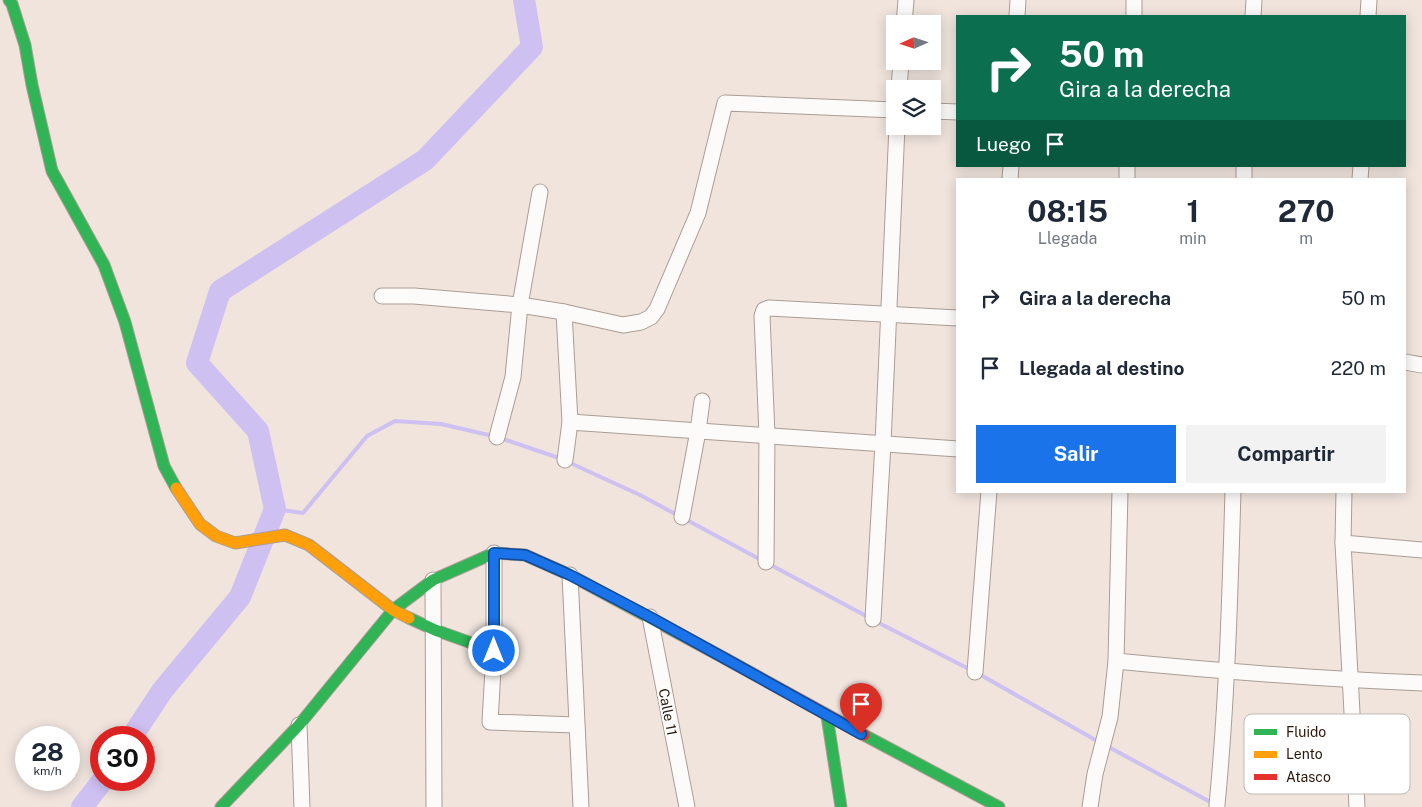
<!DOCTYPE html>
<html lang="es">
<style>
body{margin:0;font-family:"Public Sans",sans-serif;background:#f2f2f3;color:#1f2937;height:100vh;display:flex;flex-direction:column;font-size:19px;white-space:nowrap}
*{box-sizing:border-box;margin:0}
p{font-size:16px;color:#747a83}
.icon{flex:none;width:28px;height:28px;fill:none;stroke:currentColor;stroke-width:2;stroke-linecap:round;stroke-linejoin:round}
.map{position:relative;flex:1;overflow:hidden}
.panel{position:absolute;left:956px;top:178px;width:450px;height:315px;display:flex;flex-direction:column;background:#fff;border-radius:0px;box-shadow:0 2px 12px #0003}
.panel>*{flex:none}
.banner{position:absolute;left:956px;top:15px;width:450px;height:152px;border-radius:0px;box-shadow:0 2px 12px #0003;background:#0b6e4f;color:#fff;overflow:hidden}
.needle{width:32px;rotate:267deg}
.controls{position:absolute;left:886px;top:15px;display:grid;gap:10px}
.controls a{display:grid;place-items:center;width:55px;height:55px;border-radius:0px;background:#fff;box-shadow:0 2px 12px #0003;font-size:25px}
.speed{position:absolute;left:15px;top:726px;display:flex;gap:10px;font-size:25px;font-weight:700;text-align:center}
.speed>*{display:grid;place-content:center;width:65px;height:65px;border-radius:50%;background:#fff;box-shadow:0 2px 12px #0003;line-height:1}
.speed small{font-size:12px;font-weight:400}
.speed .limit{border:8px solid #d22;background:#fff;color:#111}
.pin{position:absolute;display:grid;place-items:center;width:42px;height:42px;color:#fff;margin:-51px -21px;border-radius:50% 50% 50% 0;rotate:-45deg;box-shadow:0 0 5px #0007}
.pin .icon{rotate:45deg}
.me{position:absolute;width:55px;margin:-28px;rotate:0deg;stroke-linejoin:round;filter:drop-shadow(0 0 4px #0008)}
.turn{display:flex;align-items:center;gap:18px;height:105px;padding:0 20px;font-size:22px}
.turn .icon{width:65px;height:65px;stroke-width:2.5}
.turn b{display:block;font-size:35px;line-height:42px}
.then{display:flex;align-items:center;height:48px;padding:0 20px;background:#0003;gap:10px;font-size:19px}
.eta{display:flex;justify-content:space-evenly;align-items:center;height:85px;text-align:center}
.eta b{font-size:30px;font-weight:700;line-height:35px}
.primary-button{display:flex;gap:10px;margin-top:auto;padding:10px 20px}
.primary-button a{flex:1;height:58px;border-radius:0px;background:#1a73e8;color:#fff;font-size:20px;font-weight:700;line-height:58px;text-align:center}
.primary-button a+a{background:#f2f2f3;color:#1f2937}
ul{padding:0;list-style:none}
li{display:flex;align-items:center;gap:15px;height:70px;padding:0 20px}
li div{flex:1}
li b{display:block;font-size:19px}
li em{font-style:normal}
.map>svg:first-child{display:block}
</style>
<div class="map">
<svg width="1422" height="807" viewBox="0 0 1422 807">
<rect width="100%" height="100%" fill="#f0e4dd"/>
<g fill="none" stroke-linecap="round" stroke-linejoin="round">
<g stroke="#cec0f1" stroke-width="4">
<polyline points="500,438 562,459"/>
<polyline points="568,462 640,495 679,516"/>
<polyline points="275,509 303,513 367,436 395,421 441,424 493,436"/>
<polyline points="685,519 763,561"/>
<polyline points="769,564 868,617"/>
<polyline points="877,622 971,670"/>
<polyline points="979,674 1099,742"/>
<polyline points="1105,745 1214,804"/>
</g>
<g stroke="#cec0f1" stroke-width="22">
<polyline points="131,738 162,691 240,597 275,509 258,431 197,363 220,291 425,160 532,47 524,0"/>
<polyline points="82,807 103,780"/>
</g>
<defs>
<g id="street">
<polyline points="1017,16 1018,0"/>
<polyline points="1134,16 1134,0"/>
<polyline points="1253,16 1254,0"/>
<polyline points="1368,16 1369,0"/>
<polyline points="904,24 906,0"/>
<polyline points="899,89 901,61"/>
<polyline points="932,111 958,112"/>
<polyline points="1010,179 1011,166"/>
<polyline points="1127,179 1127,166"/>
<polyline points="1244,179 1244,166"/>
<polyline points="1360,179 1361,166"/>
<polyline points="382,296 414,296 520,305 564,312 623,325 641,322 651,317 657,309 698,213 725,103 895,110"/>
<polyline points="564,312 570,422"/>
<polyline points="1405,362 1422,365"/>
<polyline points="497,437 513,377 520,305 540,192"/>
<polyline points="565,460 570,422 958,449"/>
<polyline points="1344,491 1343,543 1357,807"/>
<polyline points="682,517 698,431 702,401"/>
<polyline points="1343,543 1422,550"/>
<polyline points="494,553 494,651 490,722 576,725"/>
<polyline points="766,562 767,435 762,316 764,310 769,308 958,318"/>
<polyline points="570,575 581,807"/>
<polyline points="433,580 434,807"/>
<polyline points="650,617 687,807"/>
<polyline points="873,619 883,443 897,126"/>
<path d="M1116,661C1218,671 1320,679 1422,683"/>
<polyline points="975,672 989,491"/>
<polyline points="299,725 302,807"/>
<path d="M1217,805C1227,701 1230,596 1233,491"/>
<polyline points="1090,807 1095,774 1110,717 1116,661 1120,491"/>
</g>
<g id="fast">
<polyline points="9,0 12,4 25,45 32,85 52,171 104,265 125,322 164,466 176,488"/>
<polyline points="409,618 435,630 494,651"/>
<polyline points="827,716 841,807"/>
<polyline points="864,735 999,807"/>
<polyline points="221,807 299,725 393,610 433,580 494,553 525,555 570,575 726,659"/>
</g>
<polyline id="slow" points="176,488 200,524 216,536 235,543 285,535 309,545 393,610 409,618"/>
<polyline id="jam" points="726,659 864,735"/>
</defs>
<use href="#street" stroke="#ab9d94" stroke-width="17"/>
<use href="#fast" stroke="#ab9d94" stroke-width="13"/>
<use href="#slow" stroke="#ab9d94" stroke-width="13"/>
<use href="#jam" stroke="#ab9d94" stroke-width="13"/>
<use href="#street" stroke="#fdfbfa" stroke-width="15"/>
<use href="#fast" stroke="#30b455" stroke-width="11"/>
<use href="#slow" stroke="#ff9f0a" stroke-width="11"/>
<use href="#jam" stroke="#e5322d" stroke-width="11"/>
</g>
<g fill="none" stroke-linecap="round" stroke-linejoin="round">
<defs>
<polyline id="route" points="494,651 494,553 525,555 570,575 650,617 861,734"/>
</defs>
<use href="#route" stroke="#114b97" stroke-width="12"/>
<use href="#route" stroke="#1a73e8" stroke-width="9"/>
</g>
<g text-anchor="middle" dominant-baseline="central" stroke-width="4" stroke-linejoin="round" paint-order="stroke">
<g font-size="14" fill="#2b180b" stroke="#fff">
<text transform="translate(668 712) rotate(79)">Calle 11</text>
</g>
</g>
<rect x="1244" y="714" width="166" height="80" rx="8" fill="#fff" stroke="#bfbab6" stroke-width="1"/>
<rect x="1254" y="729" width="23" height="6" fill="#30b455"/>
<rect x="1254" y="751" width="23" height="7" fill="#ff9f0a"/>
<rect x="1254" y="774" width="23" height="6" fill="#e5322d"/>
<g font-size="14" fill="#2b180b">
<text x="1286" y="737">Fluido</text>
<text x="1286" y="759">Lento</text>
<text x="1286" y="782">Atasco</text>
</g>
</svg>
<div class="controls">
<a><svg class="needle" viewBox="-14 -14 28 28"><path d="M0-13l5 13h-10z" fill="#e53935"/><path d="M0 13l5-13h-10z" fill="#747a83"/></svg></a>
<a><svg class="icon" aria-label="layers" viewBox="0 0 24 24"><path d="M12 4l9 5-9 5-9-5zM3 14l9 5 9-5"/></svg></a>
</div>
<div class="speed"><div>28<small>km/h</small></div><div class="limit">30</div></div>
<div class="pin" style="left:861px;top:734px;background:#d93025"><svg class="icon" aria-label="arrive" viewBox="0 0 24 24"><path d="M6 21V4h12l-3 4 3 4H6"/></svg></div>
<svg class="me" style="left:494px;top:651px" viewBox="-20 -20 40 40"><circle r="17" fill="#1a73e8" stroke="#fff" stroke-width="3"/><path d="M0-11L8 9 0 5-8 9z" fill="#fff"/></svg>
<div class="banner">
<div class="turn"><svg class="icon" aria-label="right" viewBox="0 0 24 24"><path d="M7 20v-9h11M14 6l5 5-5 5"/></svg><div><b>50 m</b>Gira a la derecha</div></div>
<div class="then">Luego<svg class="icon" aria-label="arrive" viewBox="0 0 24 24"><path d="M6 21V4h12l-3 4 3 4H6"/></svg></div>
</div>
<section class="panel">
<div class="eta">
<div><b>08:15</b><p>Llegada</p></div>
<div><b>1</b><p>min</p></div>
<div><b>270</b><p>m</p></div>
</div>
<ul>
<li><svg class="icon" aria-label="right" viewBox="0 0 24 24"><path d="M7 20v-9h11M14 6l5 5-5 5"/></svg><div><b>Gira a la derecha</b></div><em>50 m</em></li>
<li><svg class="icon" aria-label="arrive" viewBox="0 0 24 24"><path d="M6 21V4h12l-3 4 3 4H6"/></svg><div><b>Llegada al destino</b></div><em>220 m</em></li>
</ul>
<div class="primary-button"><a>Salir</a><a>Compartir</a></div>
</section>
</div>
